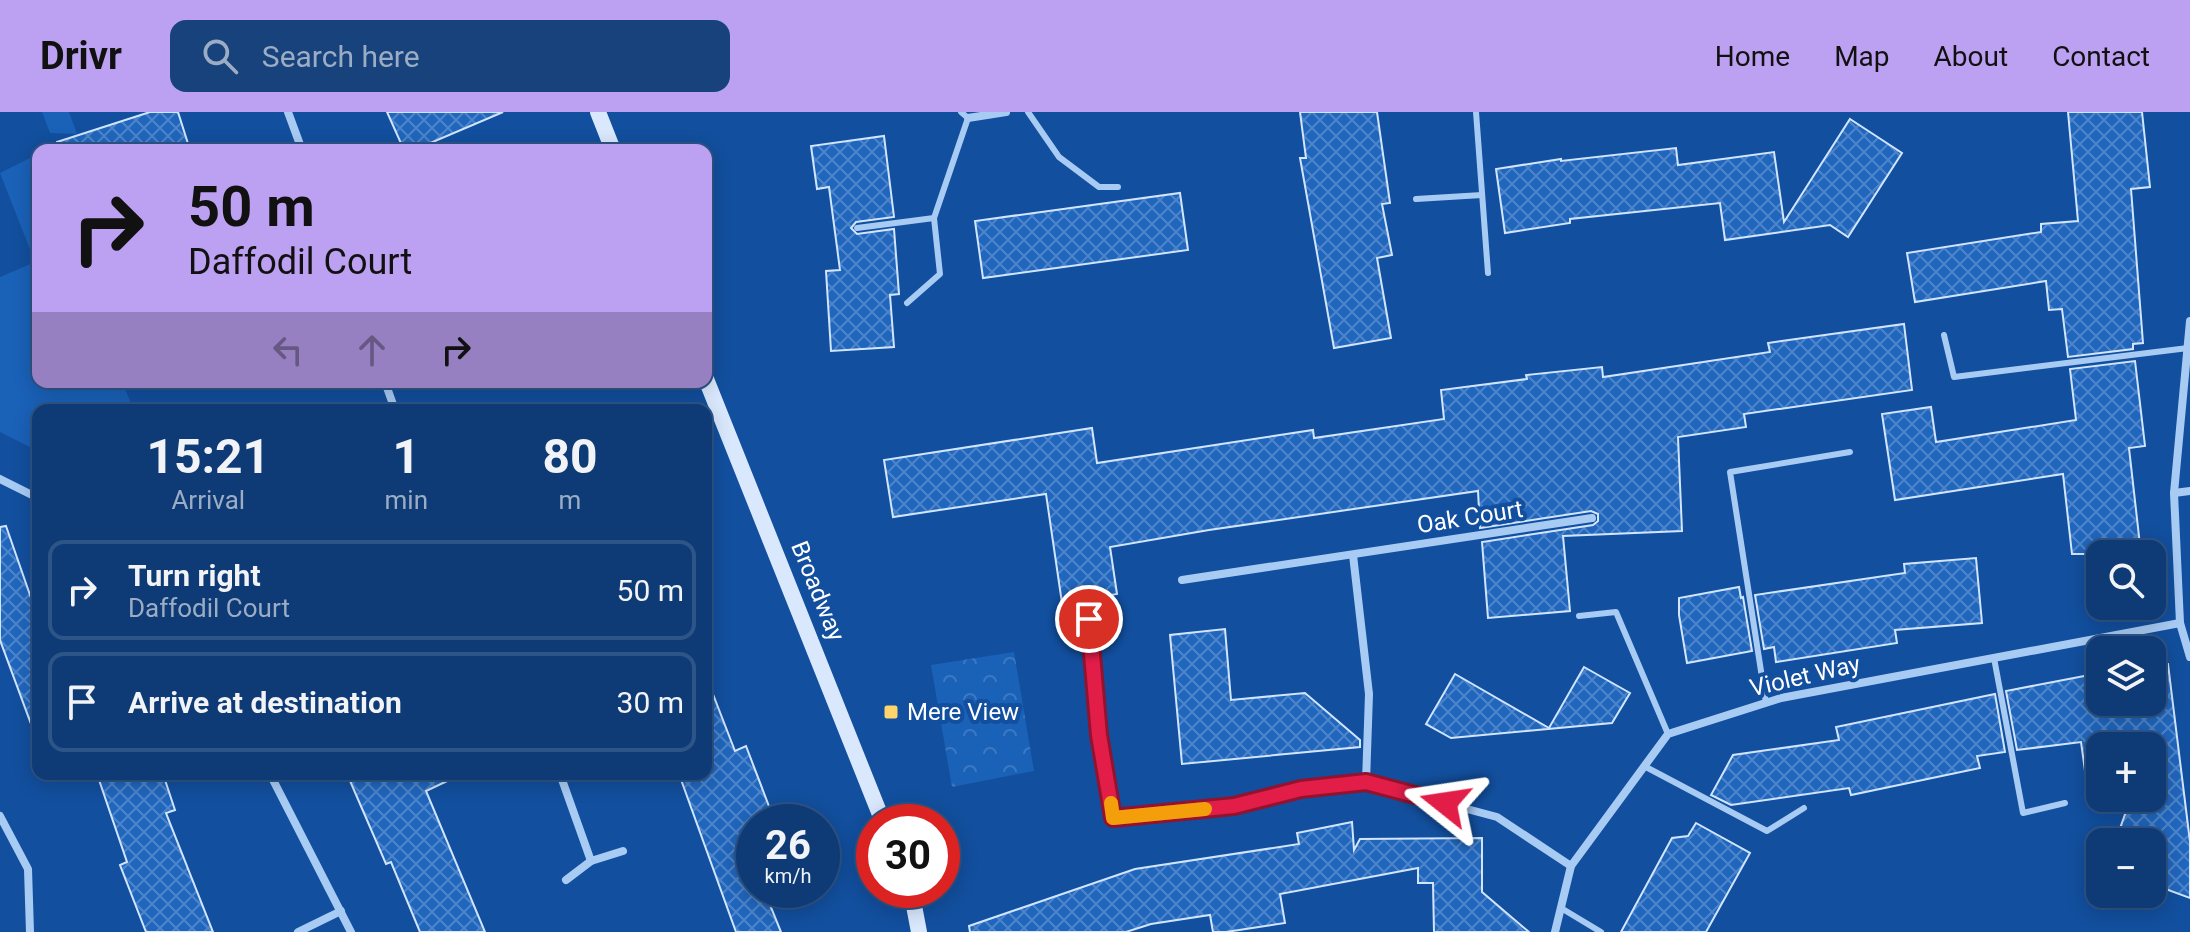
<!DOCTYPE html>
<meta charset="utf-8">
<style>
body{margin:0;font-family:Roboto,sans-serif;background:#17427b;color:#f1f3f6;height:100vh;display:flex;flex-direction:column;font-size:30px;white-space:nowrap}
*{box-sizing:border-box;margin:0}
p{font-size:26px;color:#9badc5}
.icon{flex:none;width:44px;height:44px;fill:none;stroke:currentColor;stroke-width:2;stroke-linecap:round;stroke-linejoin:round}
.map{position:relative;flex:1;overflow:hidden}
.details{position:absolute;left:32px;top:292px;width:680px;height:376px;display:flex;flex-direction:column;background:#0e3b76;border-radius:16px;box-shadow:0 4px 20px #0003,0 0 0 2px #2e5588}
.details>*{flex:none}
.top-card{position:absolute;left:32px;top:32px;width:680px;height:244px;border-radius:16px;box-shadow:0 4px 20px #0003,0 0 0 2px #2e5588;background:#bca0f2;color:#111;overflow:hidden}
.buttons{position:absolute;left:2086px;top:428px;display:grid;gap:16px}
.buttons a{display:grid;place-items:center;width:80px;height:80px;border-radius:16px;background:#0e3b76;box-shadow:0 4px 20px #0003,0 0 0 2px #2e5588;font-size:40px}
.speed{position:absolute;left:736px;top:692px;display:flex;gap:16px;font-size:40px;font-weight:700;text-align:center}
.speed>*{display:grid;place-content:center;width:104px;height:104px;border-radius:50%;background:#0e3b76;box-shadow:0 4px 20px #0003,0 0 0 2px #2e5588;line-height:1}
.speed small{font-size:20px;font-weight:400}
.speed .limit{border:12px solid #d22;background:#fff;color:#111}
.pin{position:absolute;display:grid;place-items:center;width:68px;height:68px;color:#fff;margin:-34px;border:4px solid #fff;border-radius:50%;box-shadow:0 2px 8px #0007}
.me{position:absolute;width:88px;margin:-44px;rotate:285deg;stroke-linejoin:round;filter:drop-shadow(0 0 6px #0008)}
.turn{display:flex;align-items:center;gap:28px;height:168px;padding:0 24px;font-size:36px}
.turn .icon{width:104px;height:104px;stroke-width:2.5}
.turn b{display:block;font-size:56px;line-height:68px}
.lanes{display:flex;align-items:center;height:76px;padding:0 24px;background:#0003;justify-content:center;gap:40px;direction:ltr}
.lanes .off{opacity:.35}
.eta{display:flex;justify-content:space-evenly;align-items:center;height:136px;text-align:center}
.eta b{font-size:48px;font-weight:700;line-height:56px}
ul{padding:0;list-style:none}
li{display:flex;align-items:center;gap:24px;height:100px;margin:0 16px 12px;padding:0 8px;border:4px solid #2e5588;border-radius:16px}
li div{flex:1}
li b{display:block;font-size:30px}
li em{font-style:normal}
header{display:flex;align-items:center;gap:48px;box-sizing:border-box;height:112px;padding:0 40px;background:#bca0f2;color:#111}
header strong{font-size:38px}
nav{display:flex;gap:44px;margin-inline-start:auto;font-size:28px}
.search{width:560px;height:72px;background:#17427b;display:flex;align-items:center;gap:20px;box-sizing:border-box;padding:0 28px;border-radius:16px;color:#9badc5;font-size:30px}
.map>svg:first-child{display:block}
</style>
<header>
<strong>Drivr</strong>
<div class="search"><svg class="icon" aria-label="search" viewBox="0 0 24 24"><circle cx="10" cy="10" r="6"/><path d="M15 15l6 6"/></svg>Search here</div>
<nav><a>Home</a><a>Map</a><a>About</a><a>Contact</a></nav>
</header>
<div class="map">
<svg width="2190" height="820" viewBox="0 0 2190 820">
<defs>
<pattern id="forest-crowns" width="20" height="18" patternUnits="userSpaceOnUse" patternTransform="scale(2)"><rect width="20" height="18" fill="#1a61b8"/><path d="M2 6a3 3 0 1 1 6 0M12 15a3 3 0 1 1 6 0" fill="none" stroke="#3c79c3"/></pattern>
<pattern id="building-cross-hatch" width="8" height="8" patternUnits="userSpaceOnUse" patternTransform="scale(2)"><rect width="8" height="8" fill="#2066bd"/><path d="M0 0l8 8M0 8l8-8" fill="none" stroke="#4d85ca"/></pattern>
</defs>
<rect width="100%" height="100%" fill="#124f9e"/>
<g fill="#1a61b8">
<polygon points="42,0 69,0 77,22 50,21"/>
<polygon points="38,42 38,270 122,270 134,298 38,298 38,339 0,320 0,165 35,150 0,61"/>
</g>
<polygon fill="url(#forest-crowns)" points="1014,540 1034,659 952,675 931,553"/>
<g fill="url(#building-cross-hatch)" stroke="#d1e5fe" stroke-width="2">
<polygon points="150,0 178,0 190,38 58,38 57,30"/>
<polygon points="387,0 503,0 414,38 404,38"/>
<polygon points="1300,0 1377,0 1390,91 1382,92 1392,143 1377,146 1391,226 1334,236 1300,46 1306,46"/>
<polygon points="2068,0 2142,0 2150,75 2131,77 2143,231 2133,232 2133,237 2068,245 2062,197 2049,198 2046,169 1915,190 1907,141 2041,120 2041,112 2078,109"/>
<polygon points="1850,7 1902,41 1848,125 1830,113 1725,128 1720,91 1570,107 1570,111 1505,121 1496,57 1561,47 1561,49 1676,36 1678,53 1774,40 1784,110"/>
<polygon points="884,24 894,105 856,110 851,116 857,122 894,117 899,182 890,183 894,235 831,239 826,159 840,158 829,75 817,77 811,34"/>
<polygon points="1180,81 1188,138 983,166 975,109"/>
<polygon points="1904,212 1912,278 1744,302 1746,315 1678,325 1682,419 1563,424 1570,499 1488,506 1482,430 1593,413 1598,409 1598,402 1591,399 1480,416 1478,379 1209,418 1110,435 1117,482 1062,491 1046,382 893,405 884,348 1092,316 1097,351 1313,318 1314,326 1444,307 1441,278 1527,267 1526,263 1602,255 1603,265 1770,240 1768,231"/>
<polygon points="2135,249 2145,334 2129,336 2141,442 2072,442 2063,362 1895,388 1882,302 1931,295 1936,330 2076,308 2070,257"/>
<polygon points="6,414 38,506 38,619 34,620 0,528 0,415"/>
<polygon points="1976,446 1982,511 1895,518 1897,531 1776,550 1774,535 1764,537 1755,483 1905,461 1904,452"/>
<polygon points="1739,475 1741,486 1743,485 1752,539 1687,551 1679,503 1679,486"/>
<polygon points="1225,517 1231,588 1305,581 1360,628 1360,635 1182,652 1170,523"/>
<polygon points="2168,552 2190,730 2190,786 2152,772 2152,730 2115,730 2131,686 2152,686 2152,634 2100,634 2100,664 2086,666 2081,630 2017,638 2006,579 2100,561 2100,590 2152,590 2152,554"/>
<polygon points="1584,555 1630,581 1612,611 1451,626 1426,612 1455,562 1549,616"/>
<polygon points="706,572 709,572 735,639 746,634 775,710 754,710 754,778 764,778 781,820 736,820 679,662 706,662"/>
<polygon points="1995,582 2005,640 1977,644 1980,656 1851,683 1849,676 1731,693 1711,683 1733,643 1839,628 1836,615"/>
<polygon points="97,662 163,662 175,698 166,701 213,820 146,820 120,753 127,750"/>
<polygon points="347,662 462,662 426,679 485,820 420,820 391,750 386,752"/>
<polygon points="1352,710 1354,738 1360,727 1482,726 1482,780 1529,820 1434,820 1433,771 1418,771 1418,756 1280,782 1285,811 1226,820 1213,820 1210,803 1151,812 1126,820 970,820 969,814 1135,757 1299,732 1297,721"/>
<polygon points="1696,711 1750,741 1706,820 1621,820 1672,726 1688,724"/>
</g>
<g fill="none" stroke-linecap="round" stroke-linejoin="round">
<g stroke="#a8cbf4" stroke-width="6">
<polyline points="1028,0 1059,45 1099,75 1118,75"/>
<polyline points="1476,0 1488,161"/>
<polyline points="1416,87 1482,83"/>
<polyline points="857,116 934,106 968,6 961,0"/>
<polyline points="907,191 940,162 934,106"/>
<polyline points="1944,223 1954,265 2188,236"/>
<polyline points="1579,504 1616,500 1668,622"/>
<polyline points="1994,546 2023,701 2065,691"/>
<polyline points="1766,591 1730,360 1850,340"/>
<polyline points="1644,654 1767,719 1804,696"/>
<polyline points="1561,796 1601,820"/>
</g>
<g stroke="#a8cbf4" stroke-width="8">
<polyline points="288,0 302,38"/>
<polyline points="968,6 1006,0"/>
<polyline points="2190,209 2174,381 2180,511 2190,545"/>
<polyline points="385,270 395,298"/>
<polyline points="0,367 38,386"/>
<polyline points="2174,381 2190,379"/>
<polyline points="1353,443 1369,582 1366,670"/>
<polyline points="1182,468 1592,406"/>
<polyline points="1089,507 1099,623 1113,706 1234,694 1301,677 1366,670 1497,705 1571,754"/>
<polyline points="270,662 351,820"/>
<polyline points="560,662 591,749 623,739"/>
<polyline points="0,704 28,757 30,820"/>
<polyline points="566,768 591,749"/>
<polyline points="298,820 341,799"/>
<polyline points="1555,820 1571,754 1668,622 1781,586 2180,511"/>
</g>
<g stroke="#d9e8fd" stroke-width="16">
<polyline points="598,0 613,38"/>
<polyline points="706,267 883,710"/>
<polyline points="911,778 919,820"/>
</g>
</g>
<g fill="none" stroke-linecap="round" stroke-linejoin="round">
<defs>
<polyline id="route" points="1089,507 1099,623 1113,706 1234,694 1301,677 1366,670 1445,691"/>
</defs>
<use href="#route" stroke="#92132f" stroke-width="20"/>
<use href="#route" stroke="#e11d48" stroke-width="14"/>
<polyline stroke="#f59e0b" stroke-width="14" points="1111,691 1113,706 1205,697"/>
</g>
<rect fill="#ffd46c" stroke="#124f9e" stroke-width="3" x="883" y="592" width="16" height="16" rx="4"/>
<g text-anchor="middle" dominant-baseline="central" stroke-width="8" stroke-linejoin="round" paint-order="stroke">
<g font-size="24" fill="#fff" stroke="#124f9e">
<text transform="translate(1470 405) rotate(-9)">Oak Court</text>
<text transform="translate(818 479) rotate(68)">Broadway</text>
<text transform="translate(1805 564) rotate(-13)">Violet Way</text>
</g>
<g font-size="24" fill="#fff" stroke="#124f9e" text-anchor="start">
<text x="907" y="600">Mere View</text>
</g>
</g>
</svg>
<div class="buttons">
<a><svg class="icon" aria-label="search" viewBox="0 0 24 24"><circle cx="10" cy="10" r="6"/><path d="M15 15l6 6"/></svg></a>
<a><svg class="icon" aria-label="layers" viewBox="0 0 24 24"><path d="M12 4l9 5-9 5-9-5zM3 14l9 5 9-5"/></svg></a>
<a>+</a>
<a>−</a>
</div>
<div class="speed"><div>26<small>km/h</small></div><div class="limit">30</div></div>
<div class="pin" style="left:1089px;top:507px;background:#d93025"><svg class="icon" aria-label="arrive" viewBox="0 0 24 24"><path d="M6 21V4h12l-3 4 3 4H6"/></svg></div>
<svg class="me" style="left:1445px;top:691px" viewBox="-20 -20 40 40"><path d="M0-17L14 15 0 8-14 15z" fill="#e11d48" stroke="#fff" stroke-width="4"/></svg>
<div class="top-card">
<div class="turn"><svg class="icon" aria-label="right" viewBox="0 0 24 24"><path d="M7 20v-9h11M14 6l5 5-5 5"/></svg><div><b>50 m</b>Daffodil Court</div></div>
<div class="lanes"><svg class="icon off" aria-label="left" viewBox="0 0 24 24"><path d="M17 20v-9H6M10 6l-5 5 5 5"/></svg><svg class="icon off" aria-label="ahead" viewBox="0 0 24 24"><path d="M12 20V5M6 11l6-6 6 6"/></svg><svg class="icon" aria-label="right" viewBox="0 0 24 24"><path d="M7 20v-9h11M14 6l5 5-5 5"/></svg></div>
</div>
<section class="details">
<div class="eta">
<div><b>15:21</b><p>Arrival</p></div>
<div><b>1</b><p>min</p></div>
<div><b>80</b><p>m</p></div>
</div>
<ul>
<li><svg class="icon" aria-label="right" viewBox="0 0 24 24"><path d="M7 20v-9h11M14 6l5 5-5 5"/></svg><div><b>Turn right</b><p>Daffodil Court</p></div><em>50 m</em></li>
<li><svg class="icon" aria-label="arrive" viewBox="0 0 24 24"><path d="M6 21V4h12l-3 4 3 4H6"/></svg><div><b>Arrive at destination</b></div><em>30 m</em></li>
</ul>
</section>
</div>
